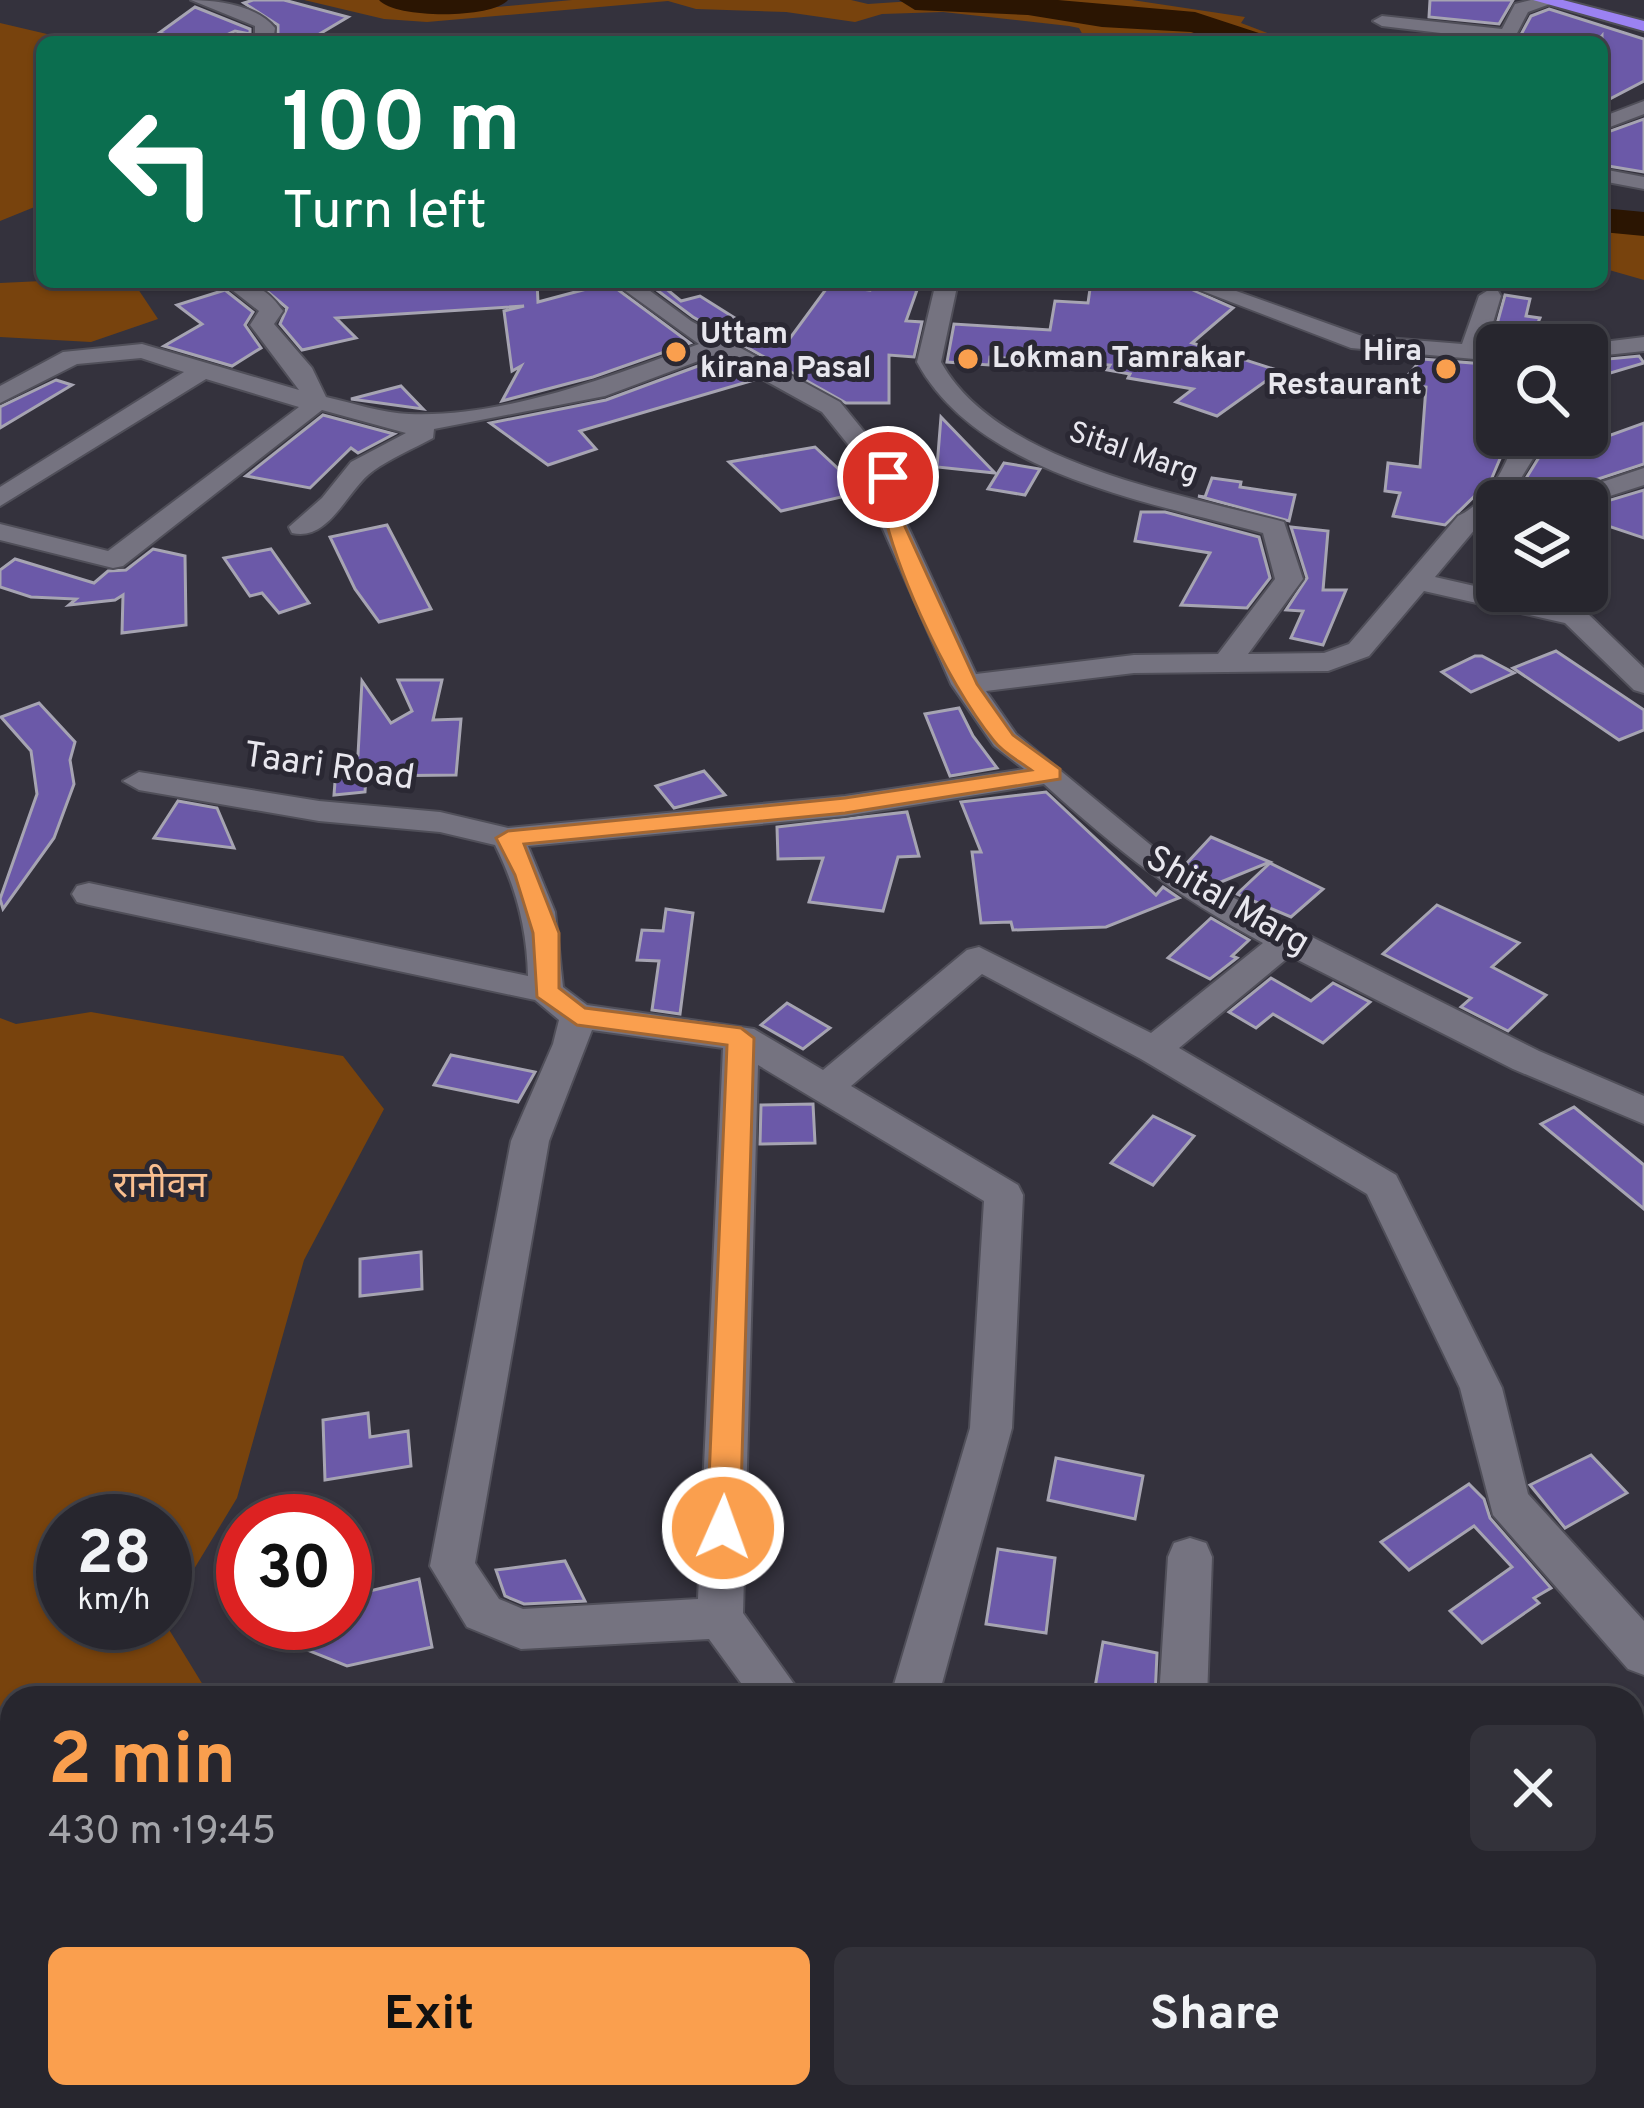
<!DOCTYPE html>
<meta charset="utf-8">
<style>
body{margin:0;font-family:Overpass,"Noto Sans Devanagari",sans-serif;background:#33323a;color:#f1f3f6;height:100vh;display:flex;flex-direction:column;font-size:45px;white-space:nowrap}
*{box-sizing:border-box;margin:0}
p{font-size:39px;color:#a4a5aa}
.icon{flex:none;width:66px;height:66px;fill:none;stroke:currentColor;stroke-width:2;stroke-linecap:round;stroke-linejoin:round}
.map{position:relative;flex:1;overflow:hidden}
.side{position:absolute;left:0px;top:1686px;width:1644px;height:423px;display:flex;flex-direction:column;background:#27262e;border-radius:36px 36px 0 0;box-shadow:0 3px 9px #0004,0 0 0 3px #43434a}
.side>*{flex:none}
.hud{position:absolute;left:36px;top:36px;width:1572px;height:252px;border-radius:18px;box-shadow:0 3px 9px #0004,0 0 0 3px #43434a;background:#0b6e4f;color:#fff;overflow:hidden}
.controls{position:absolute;left:1476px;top:324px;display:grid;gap:24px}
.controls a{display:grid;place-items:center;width:132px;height:132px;border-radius:18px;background:#27262e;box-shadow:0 3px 9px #0004,0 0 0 3px #43434a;font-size:60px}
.speed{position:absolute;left:36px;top:1494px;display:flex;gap:24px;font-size:60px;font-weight:700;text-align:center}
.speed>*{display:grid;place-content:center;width:156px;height:156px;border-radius:50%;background:#27262e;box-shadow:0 3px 9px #0004,0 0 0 3px #43434a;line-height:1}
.speed small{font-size:30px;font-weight:400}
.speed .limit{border:18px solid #d22;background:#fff;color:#111}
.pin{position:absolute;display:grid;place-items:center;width:102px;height:102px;color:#fff;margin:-51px;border:6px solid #fff;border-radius:50%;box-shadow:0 3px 12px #0007}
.me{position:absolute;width:132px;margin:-66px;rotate:2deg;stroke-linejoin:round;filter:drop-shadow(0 0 9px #0008)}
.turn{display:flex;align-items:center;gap:42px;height:252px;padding:0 48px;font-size:54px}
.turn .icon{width:156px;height:156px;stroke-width:2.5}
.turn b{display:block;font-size:84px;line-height:102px}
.round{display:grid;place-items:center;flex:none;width:126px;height:126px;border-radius:18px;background:#33323a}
.overview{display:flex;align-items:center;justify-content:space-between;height:204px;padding:0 48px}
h1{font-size:72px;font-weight:700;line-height:90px;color:#fa9f4e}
.button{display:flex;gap:24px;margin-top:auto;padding:24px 48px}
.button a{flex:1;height:138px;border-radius:18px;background:#fa9f4e;color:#111;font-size:48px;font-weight:700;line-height:138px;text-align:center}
.button a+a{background:#33323a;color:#f1f3f6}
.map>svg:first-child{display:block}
</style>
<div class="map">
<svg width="1644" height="2108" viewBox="0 0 1644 2108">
<rect width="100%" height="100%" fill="#34323d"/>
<g fill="#78430d">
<polygon points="304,0 381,0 403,10 434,13 572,0 851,0 868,4 913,1 1028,7 991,0 1132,0 1245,17 1241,23 1291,42 1264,42 1188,18 1110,16 1055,5 1029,6 1061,16 1180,26 1244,42 1199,42 1146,34 1139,38 1084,37 1079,28 1069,26 943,12 882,14 855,22 786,12 696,9 668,1 427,22 384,19"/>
<polygon points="0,23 81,42 42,42 42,204 0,221"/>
<polygon points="1602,225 1644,228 1644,280 1602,268"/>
<polygon points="42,281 100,282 138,289 158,319 91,342 0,337 0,283"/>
<polygon points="91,1012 343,1056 384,1109 304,1260 237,1498 165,1617 165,1521 63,1521 63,1623 165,1623 211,1698 12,1698 12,2097 716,2097 715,2108 0,2108 0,1018 16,1024"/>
<polygon points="1632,2001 1644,2010 1644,2108 1495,2108 1496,2097 1632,2097"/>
</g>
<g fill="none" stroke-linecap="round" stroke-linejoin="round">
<g fill="#2b1502" fill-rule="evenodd">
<path d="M379,0H508C492,19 395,19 379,0Z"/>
<polygon points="899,0 1058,0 1195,12 1265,35 1270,42 1220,42 1191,32 1102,27 1028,15 915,10"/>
<polygon points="1602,208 1644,212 1644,236 1602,232"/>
</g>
</g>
<g fill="#6b59a8" stroke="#a6a4b2" stroke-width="3">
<polygon points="253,0 284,0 348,17 306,42 278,38 278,25 244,3"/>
<polygon points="1430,0 1513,0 1499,24 1429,17"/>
<polygon points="195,7 250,29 250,34 235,31 211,42 195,42 159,33"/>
<polygon points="1549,9 1644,39 1644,81 1602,103 1602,36 1597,42 1517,42 1531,16"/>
<polygon points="1644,119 1644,172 1602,165 1602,134"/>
<polygon points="256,282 537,282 538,302 609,283 690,343 593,377 502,401 521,366 512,371 504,311 524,306 336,318 356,338 302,350 280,324 287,308"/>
<polygon points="646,282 658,282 681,301 700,296 754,330 767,326 788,341 829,285 870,290 872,282 905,282 903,288 917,290 906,321 922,322 914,357 889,355 889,403 846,403 693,317"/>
<polygon points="1091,282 1175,282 1233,308 1192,343 1280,371 1217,416 1176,402 1193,389 1128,378 1130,374 1107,370 1110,365 990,357 989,365 947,362 954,324 1050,330 1055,301 1088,303"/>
<polygon points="225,290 253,312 245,325 261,348 232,366 164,346 202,324 177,305"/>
<polygon points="1505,295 1530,299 1526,316 1540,318 1533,334 1557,345 1492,342"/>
<polygon points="1639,356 1644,363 1587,380 1587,361"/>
<polygon points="717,359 754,380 580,431 596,449 548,465 490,423 606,400"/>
<polygon points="1422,359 1497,365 1497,435 1510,435 1491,480 1445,525 1393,516 1400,493 1385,491 1388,463 1420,467 1426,387 1400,384"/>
<polygon points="56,380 72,385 0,428 0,407"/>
<polygon points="401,386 423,409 351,399"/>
<polygon points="323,415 394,434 358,453 351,448 310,488 246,476"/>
<polygon points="941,417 995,473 937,467"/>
<polygon points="1644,423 1644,464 1583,484 1536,491 1529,501 1512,501 1541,454 1545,435 1611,435"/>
<polygon points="815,447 863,492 781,511 729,462"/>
<polygon points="1004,463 1040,469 1025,495 988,489"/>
<polygon points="1212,478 1241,482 1240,487 1295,495 1289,521 1198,496 1205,497"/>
<polygon points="1644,490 1644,538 1587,519 1587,507"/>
<polygon points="1141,512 1165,512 1259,537 1270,578 1247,608 1181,605 1210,553 1135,541"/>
<polygon points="387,525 431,609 379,622 355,589 330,537"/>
<polygon points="1291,527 1328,531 1323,590 1346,590 1323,645 1291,638 1303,611 1286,610 1307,578"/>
<polygon points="153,549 185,556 186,625 122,633 123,595 115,600 69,605 76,599 31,597 0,587 0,570 15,559 94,583 108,571 126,570"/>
<polygon points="271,549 309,603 279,613 262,593 250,596 224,558"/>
<polygon points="1556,651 1644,710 1644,730 1619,740 1513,668"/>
<polygon points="1475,656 1482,656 1514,673 1471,692 1442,672"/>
<polygon points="398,680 442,680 433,720 461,719 456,775 366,776 365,792 334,795 337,756 358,755 362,681 391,723 412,711"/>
<polygon points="39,703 75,742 70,760 74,784 54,838 3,909 0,899 37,794 31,751 1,717"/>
<polygon points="959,708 973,736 997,768 950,776 925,714"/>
<polygon points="704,771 725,795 674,808 656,786"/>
<polygon points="1046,792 1156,895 1163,887 1179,898 1106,927 1013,930 1011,922 981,923 972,852 981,852 961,802"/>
<polygon points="178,801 217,808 234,848 154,838"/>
<polygon points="907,812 919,856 898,857 883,911 809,902 823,858 778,859 777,827"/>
<polygon points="1211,837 1270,862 1216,884 1186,864"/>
<polygon points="1270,863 1323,889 1291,917 1237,894"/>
<polygon points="1437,905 1519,943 1492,967 1546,995 1508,1031 1461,1007 1471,998 1383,954"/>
<polygon points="666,909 693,913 680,1014 652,1010 659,961 637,960 642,930 663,931"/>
<polygon points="1211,918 1249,940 1232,956 1237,958 1210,979 1168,958"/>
<polygon points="1271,978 1311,1001 1333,983 1370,1002 1323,1043 1273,1014 1256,1028 1229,1012"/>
<polygon points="787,1003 830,1028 803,1049 761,1025"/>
<polygon points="451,1055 535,1072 518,1102 434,1085"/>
<polygon points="813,1104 815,1143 760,1144 761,1105"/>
<polygon points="1574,1107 1644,1165 1644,1209 1541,1124"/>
<polygon points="1153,1116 1194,1136 1153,1185 1111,1163"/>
<polygon points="421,1252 422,1289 360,1296 360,1259"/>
<polygon points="368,1413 370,1437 408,1431 411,1466 325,1480 323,1420"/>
<polygon points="1591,1455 1627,1493 1565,1528 1530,1485"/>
<polygon points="1056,1458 1143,1476 1135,1519 1048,1500"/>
<polygon points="1469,1484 1484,1499 1490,1518 1551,1588 1534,1598 1539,1603 1482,1643 1450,1611 1512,1567 1474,1526 1409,1570 1381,1542"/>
<polygon points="998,1549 1055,1558 1046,1633 986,1624"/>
<polygon points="565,1561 585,1601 524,1604 505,1596 496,1570"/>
<polygon points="419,1579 432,1647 347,1666 307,1650 299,1623 345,1623 345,1597"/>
<polygon points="1103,1642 1157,1653 1155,1698 1094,1693"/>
</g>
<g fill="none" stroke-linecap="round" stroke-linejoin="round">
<defs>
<g id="minor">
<path d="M191,0C218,0 258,6 275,28L273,42H255V26Z"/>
<polygon points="1531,0 1561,0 1528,12 1514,39 1508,41 1382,26 1373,21 1382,16 1502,29 1515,4"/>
<polygon points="349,36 392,36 401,42 340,42"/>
<polygon points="411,36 475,36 484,42 402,42"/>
<polygon points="1644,101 1644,114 1602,130 1602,117"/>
<polygon points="1602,169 1644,177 1644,189 1602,181"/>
<path d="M222,282C252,282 265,286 283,311L274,324L312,368L326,397C353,403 382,413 409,414C502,418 613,376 699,344L613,282H638L691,321L840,402L901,477L905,520L976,674L1134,655L1218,654L1275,579L1263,533C1150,502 977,474 917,362L936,282H958L941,362C997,464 1180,494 1284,522L1303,579L1248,654L1324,653L1349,644L1458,516C1487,503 1508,466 1515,435H1541L1537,452L1507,501H1497V518L1476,528L1435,577L1585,611L1644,668V693L1634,690L1565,623L1424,591L1369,656L1328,671L1134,673L986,691L1016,734L1153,847L1216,889L1539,1051L1644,1096V1124L1513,1069L1290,956L1179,1048L1396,1175L1502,1388L1528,1494L1644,1621V1675L1628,1669L1493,1515L1460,1388L1367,1194L1141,1059L982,974L851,1086L1018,1185L1023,1195L1012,1428L938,1698H890L970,1428L984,1201L758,1065L743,1613L804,1698H752L709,1639L521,1649L467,1627L430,1566L511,1141L553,1044L559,1020L535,1000L89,905L77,902L72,894L77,886L89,883L528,976C527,928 516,887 495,845L440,832L319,821L139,790L123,781L139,772L319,801L440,812L508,828L845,796L1024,769L994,746L951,684L879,520L875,478L822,412L717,354L605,396L434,429L433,438C413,449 391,458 373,471C348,488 330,542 292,533L289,527L322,498L351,462L406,433L322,410L123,566L113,568L0,540V524L108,551L299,407L206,379L0,506V487L184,372L141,358L77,364L0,403V386L63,352L142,344L299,390L250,325L259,311ZM1044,784C1119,852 1174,895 1263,943L1151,1033L979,947L967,950L823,1070L754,1029L587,1005L563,987L555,912L528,846L845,816ZM592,1030L723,1048L698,1599L523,1609L499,1599L475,1563L549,1141Z"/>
<polygon points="1179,282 1211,282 1362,336 1462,344 1479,296 1490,289 1498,291 1501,296 1486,346 1497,347 1497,361 1351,348"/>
<polygon points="1644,337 1644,351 1587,357 1587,345 1579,345"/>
<polygon points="1644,468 1644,485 1588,503 1533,501 1537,495 1584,488"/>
<polygon points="1190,1538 1206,1543 1212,1557 1207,1698 1159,1698 1168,1557 1174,1543"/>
<rect x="1632" y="1901" width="12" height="50"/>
</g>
<polygon id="highway" points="1533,0 1563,0 1644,21 1644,31"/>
</defs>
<use href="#minor" stroke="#504f59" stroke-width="4"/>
<use href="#highway" stroke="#504f59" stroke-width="4"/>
<use href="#minor" fill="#757380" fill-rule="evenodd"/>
<use href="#highway" fill="#9b82f2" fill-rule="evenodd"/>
</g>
<path fill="#fa9f4e" stroke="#a26733" stroke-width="3" d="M888,471L898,477L902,520L977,684L1013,735L1060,769V779L845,813L524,844L559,933V988L585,1008L741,1028L754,1038L740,1528L735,1539L723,1543L711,1539L707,1528L727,1045L577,1025L537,997L533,933L515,875L496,838L508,831L845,798L1031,770C1019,761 1003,753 994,741C946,682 885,553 878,477Z"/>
<g fill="#fa9f4e" stroke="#2a2833" stroke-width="4.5">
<circle cx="676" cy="352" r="12"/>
<circle cx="968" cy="359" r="12"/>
<circle cx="1446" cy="369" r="12"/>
</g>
<g text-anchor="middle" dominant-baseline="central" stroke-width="10" stroke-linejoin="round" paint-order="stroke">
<g font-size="30" font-weight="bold" fill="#e8e7ee" stroke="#2a2833" text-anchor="start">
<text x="700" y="335">Uttam<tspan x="700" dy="34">kirana Pasal</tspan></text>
<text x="1422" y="352" text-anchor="end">Hira<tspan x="1422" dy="34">Restaurant</tspan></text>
<text x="992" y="359">Lokman Tamrakar</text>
</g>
<g font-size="30" fill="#e8e7ee" stroke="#2a2833">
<text transform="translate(1133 454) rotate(19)">Sital Marg</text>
</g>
<g font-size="36" fill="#e8e7ee" stroke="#2a2833">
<text transform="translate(329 768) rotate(8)">Taari Road</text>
<text transform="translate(1227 902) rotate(30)">Shital Marg</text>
</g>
<g font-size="36" fill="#fabf90" stroke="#2a2833">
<text x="160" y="1188">रानीवन</text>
</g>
</g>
</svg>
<div class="controls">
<a><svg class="icon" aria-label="search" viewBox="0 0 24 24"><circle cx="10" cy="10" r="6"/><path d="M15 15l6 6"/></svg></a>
<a><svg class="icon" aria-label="layers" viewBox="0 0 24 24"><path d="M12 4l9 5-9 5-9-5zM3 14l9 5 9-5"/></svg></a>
</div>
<div class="speed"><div>28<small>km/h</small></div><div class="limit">30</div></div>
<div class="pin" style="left:888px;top:477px;background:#d93025"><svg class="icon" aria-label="arrive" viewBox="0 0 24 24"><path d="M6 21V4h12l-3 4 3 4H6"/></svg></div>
<svg class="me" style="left:723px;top:1528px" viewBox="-20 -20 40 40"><circle r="17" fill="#fa9f4e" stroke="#fff" stroke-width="3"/><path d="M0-11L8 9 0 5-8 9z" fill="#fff"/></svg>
<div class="hud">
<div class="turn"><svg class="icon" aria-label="left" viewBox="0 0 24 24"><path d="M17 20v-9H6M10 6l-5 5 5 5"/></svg><div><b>100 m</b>Turn left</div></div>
</div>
<section class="side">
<div class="overview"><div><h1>2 min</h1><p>430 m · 19:45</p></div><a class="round"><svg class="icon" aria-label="close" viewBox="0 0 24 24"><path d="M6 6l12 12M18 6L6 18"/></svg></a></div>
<div class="button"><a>Exit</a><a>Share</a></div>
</section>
</div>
